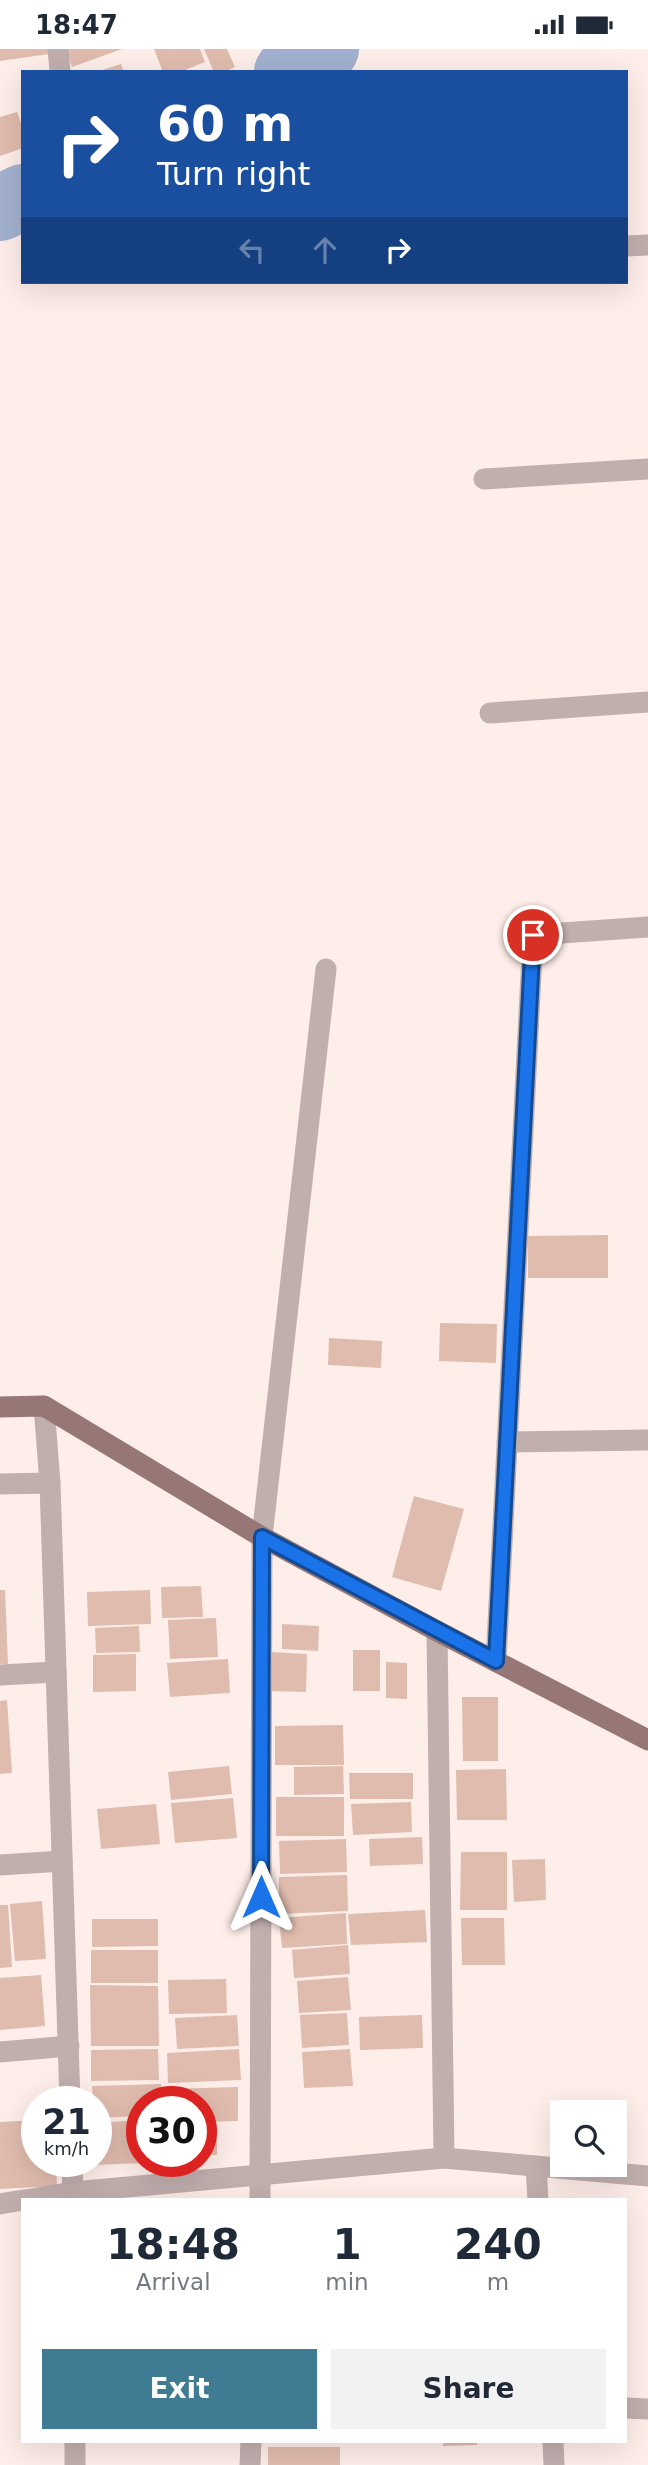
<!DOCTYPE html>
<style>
body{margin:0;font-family:"DejaVu Sans",sans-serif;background:#f2f2f3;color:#1f2937;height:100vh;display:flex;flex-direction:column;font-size:26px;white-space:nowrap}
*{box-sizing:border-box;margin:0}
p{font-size:23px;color:#747a83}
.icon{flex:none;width:38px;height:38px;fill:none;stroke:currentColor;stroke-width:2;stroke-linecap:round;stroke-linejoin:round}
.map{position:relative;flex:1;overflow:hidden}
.details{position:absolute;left:21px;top:2149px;width:606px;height:245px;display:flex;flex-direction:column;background:#fff;border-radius:0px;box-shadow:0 7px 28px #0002}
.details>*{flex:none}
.guide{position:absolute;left:21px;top:21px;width:607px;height:214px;border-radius:0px;box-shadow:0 7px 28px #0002;background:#1a4fa0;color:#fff;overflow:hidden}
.tools{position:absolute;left:550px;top:2051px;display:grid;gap:14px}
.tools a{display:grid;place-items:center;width:77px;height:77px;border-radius:0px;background:#fff;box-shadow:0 7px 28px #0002;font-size:35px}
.speed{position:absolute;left:21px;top:2037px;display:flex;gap:14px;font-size:35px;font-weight:700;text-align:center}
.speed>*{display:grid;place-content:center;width:91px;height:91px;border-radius:50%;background:#fff;box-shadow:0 7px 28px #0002;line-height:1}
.speed small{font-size:18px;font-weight:400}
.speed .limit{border:10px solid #d22;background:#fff;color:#111}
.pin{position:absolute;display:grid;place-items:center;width:60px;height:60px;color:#fff;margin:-30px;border:4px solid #fff;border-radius:50%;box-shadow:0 2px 7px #0007}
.me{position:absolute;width:77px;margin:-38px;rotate:0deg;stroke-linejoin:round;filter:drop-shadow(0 0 5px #0008)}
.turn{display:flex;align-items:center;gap:24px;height:147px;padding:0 21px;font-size:32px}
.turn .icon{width:91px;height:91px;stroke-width:2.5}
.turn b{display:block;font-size:49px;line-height:60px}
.lanes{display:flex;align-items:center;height:66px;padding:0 21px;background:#0003;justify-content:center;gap:35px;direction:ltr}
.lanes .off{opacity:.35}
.eta{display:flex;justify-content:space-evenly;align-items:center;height:119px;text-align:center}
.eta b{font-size:42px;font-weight:700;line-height:49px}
.cta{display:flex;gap:14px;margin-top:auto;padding:14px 21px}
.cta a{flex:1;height:80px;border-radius:0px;background:#3f7b93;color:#fff;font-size:28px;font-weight:700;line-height:80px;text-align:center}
.cta a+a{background:#f2f2f3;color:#1f2937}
.status{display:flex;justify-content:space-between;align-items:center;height:49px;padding:0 35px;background:#fff;direction:ltr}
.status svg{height:19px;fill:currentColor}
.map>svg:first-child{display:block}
</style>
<div class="status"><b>18:47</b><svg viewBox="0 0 49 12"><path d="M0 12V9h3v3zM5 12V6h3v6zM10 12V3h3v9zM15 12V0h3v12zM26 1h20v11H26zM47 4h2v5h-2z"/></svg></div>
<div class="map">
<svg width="648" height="2416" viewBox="0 0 648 2416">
<rect width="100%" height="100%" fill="#feeee9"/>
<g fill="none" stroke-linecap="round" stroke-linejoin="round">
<g stroke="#a2b1cf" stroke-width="66">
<polyline points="287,23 326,0"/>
<polyline points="0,159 23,148"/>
</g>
</g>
<g fill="#e0bcae">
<polygon points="0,0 48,0 49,5 0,12"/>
<polygon points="66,0 122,0 72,18"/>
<polygon points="154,0 200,0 205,13 180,23 163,23"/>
<polygon points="204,0 227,0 235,18 224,23 214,23"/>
<polygon points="121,15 124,23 99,23 99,22"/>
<polygon points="17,63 23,80 23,99 0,107 0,68"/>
<polygon points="608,1186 608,1229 528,1229 528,1187"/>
<polygon points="440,1274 497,1275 496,1314 439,1312"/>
<polygon points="329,1289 382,1292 381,1319 328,1316"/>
<polygon points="414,1447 464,1460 441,1542 392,1528"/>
<polygon points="201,1537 203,1568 162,1569 161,1538"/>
<polygon points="0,1541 5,1541 8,1615 0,1615"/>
<polygon points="150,1541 151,1575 88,1577 87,1543"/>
<polygon points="216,1569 218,1608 170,1610 168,1571"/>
<polygon points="282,1575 319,1577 318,1602 282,1600"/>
<polygon points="139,1577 140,1603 96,1604 95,1579"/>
<rect x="353" y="1601" width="27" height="41"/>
<polygon points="272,1603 307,1605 306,1643 270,1642"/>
<polygon points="136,1605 136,1642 93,1643 93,1606"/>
<polygon points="228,1610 230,1644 170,1648 167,1614"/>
<polygon points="386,1613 407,1614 407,1650 386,1649"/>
<polygon points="462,1648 498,1648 498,1712 463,1712"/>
<polygon points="7,1651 12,1724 0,1725 0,1652"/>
<polygon points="343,1676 344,1716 275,1716 275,1677"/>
<polygon points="229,1717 232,1745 171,1751 168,1723"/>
<polygon points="343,1717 344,1745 294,1746 294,1718"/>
<polygon points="506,1720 507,1771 457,1771 456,1721"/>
<polygon points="349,1724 413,1724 413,1750 350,1750"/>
<rect x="276" y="1748" width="68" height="39"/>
<polygon points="233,1749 237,1789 175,1794 171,1754"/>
<polygon points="411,1753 412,1783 353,1786 351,1755"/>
<polygon points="156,1755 160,1795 101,1800 97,1760"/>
<polygon points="422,1788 423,1815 370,1817 369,1790"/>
<polygon points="346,1790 347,1823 280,1825 279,1792"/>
<polygon points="461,1803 507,1803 507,1861 460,1861"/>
<polygon points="545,1810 546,1851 514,1853 512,1811"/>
<polygon points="347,1826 348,1862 279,1865 279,1828"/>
<polygon points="42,1852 46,1910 15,1912 10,1855"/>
<polygon points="0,1856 8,1856 12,1918 0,1919"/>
<polygon points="425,1861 427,1893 351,1896 348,1865"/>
<polygon points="346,1864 347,1895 282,1899 279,1869"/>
<polygon points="461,1869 504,1869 505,1916 462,1916"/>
<polygon points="92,1870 158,1870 158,1897 92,1898"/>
<polygon points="348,1896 350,1925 294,1929 292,1901"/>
<rect x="91" y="1901" width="67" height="33"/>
<polygon points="41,1926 45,1977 0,1981 0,1929"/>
<polygon points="348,1928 351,1961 299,1964 297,1932"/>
<polygon points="226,1930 227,1964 169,1965 168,1931"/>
<polygon points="90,1936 158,1937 159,1997 91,1997"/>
<polygon points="347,1964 349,1996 302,1999 300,1966"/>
<polygon points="237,1966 239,1997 177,2000 175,1969"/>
<polygon points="422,1966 423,1999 360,2001 359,1968"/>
<polygon points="158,2000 159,2031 91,2032 91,2001"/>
<polygon points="239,2000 241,2031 168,2034 167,2004"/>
<polygon points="350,2000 353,2037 304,2039 302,2003"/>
<polygon points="161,2035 161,2053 142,2053 142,2067 96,2069 96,2053 93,2053 92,2037"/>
<polygon points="238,2038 238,2072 201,2073 201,2053 168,2053 167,2040"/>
<polygon points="37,2071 37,2112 56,2112 57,2137 0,2140 0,2073"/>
<polygon points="142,2071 142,2114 96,2116 96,2074"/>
<rect x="201" y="2077" width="16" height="29"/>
<polygon points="443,2392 477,2392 477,2396 443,2397"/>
<rect x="268" y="2398" width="72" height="18"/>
</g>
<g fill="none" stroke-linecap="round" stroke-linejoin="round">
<g stroke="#c1afae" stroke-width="21">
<polyline points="58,0 60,22"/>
<polyline points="626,197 648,196"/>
<polyline points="484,430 648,420"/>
<polyline points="490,664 648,653"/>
<polyline points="44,1357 50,1434 70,2053"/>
<polyline points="507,1393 648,1391"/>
<polyline points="0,1435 50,1434"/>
<polyline points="437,1582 444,2109"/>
<polyline points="496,1613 533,886 648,878"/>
<polyline points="0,1626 56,1623"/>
<polyline points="0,1816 62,1812"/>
<polyline points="0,2003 69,1997"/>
<polyline points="72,2112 73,2151"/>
<polyline points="536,2117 538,2151"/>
<polyline points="25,2151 73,2143 444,2109 648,2127"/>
<polyline points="260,2151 262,1488 326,920"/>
<polyline points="0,2155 23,2151"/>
<polyline points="625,2359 648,2360"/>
<polyline points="75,2392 75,2416"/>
<polyline points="553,2392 554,2416"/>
<polyline points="250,2416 251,2392"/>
</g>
<polyline stroke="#977776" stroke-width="21" points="0,1358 44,1357 262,1488 437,1582 648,1691"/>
</g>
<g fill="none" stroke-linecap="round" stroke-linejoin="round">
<defs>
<polyline id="route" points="261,1848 262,1488 496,1612 533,886"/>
</defs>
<use href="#route" stroke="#114b97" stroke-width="18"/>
<use href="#route" stroke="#1a73e8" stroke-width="12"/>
</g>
</svg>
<div class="tools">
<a><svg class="icon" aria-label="search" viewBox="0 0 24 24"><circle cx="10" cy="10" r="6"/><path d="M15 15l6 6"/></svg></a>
</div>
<div class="speed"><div>21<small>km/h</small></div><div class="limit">30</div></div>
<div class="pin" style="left:533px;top:886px;background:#d93025"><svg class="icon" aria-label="arrive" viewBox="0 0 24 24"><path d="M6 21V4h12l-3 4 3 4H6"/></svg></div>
<svg class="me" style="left:261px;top:1848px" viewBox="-20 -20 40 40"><path d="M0-17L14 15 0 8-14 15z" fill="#1a73e8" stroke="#fff" stroke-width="4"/></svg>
<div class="guide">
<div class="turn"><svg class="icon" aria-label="right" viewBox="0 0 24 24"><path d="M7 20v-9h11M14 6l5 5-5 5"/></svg><div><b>60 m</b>Turn right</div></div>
<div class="lanes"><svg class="icon off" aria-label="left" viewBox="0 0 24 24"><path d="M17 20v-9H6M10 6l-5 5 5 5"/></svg><svg class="icon off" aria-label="ahead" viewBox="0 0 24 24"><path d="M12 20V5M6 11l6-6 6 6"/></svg><svg class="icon" aria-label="right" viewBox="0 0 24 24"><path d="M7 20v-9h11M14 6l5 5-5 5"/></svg></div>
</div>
<section class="details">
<div class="eta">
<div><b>18:48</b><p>Arrival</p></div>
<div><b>1</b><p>min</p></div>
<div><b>240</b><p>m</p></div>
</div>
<div class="cta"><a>Exit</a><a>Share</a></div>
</section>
</div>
